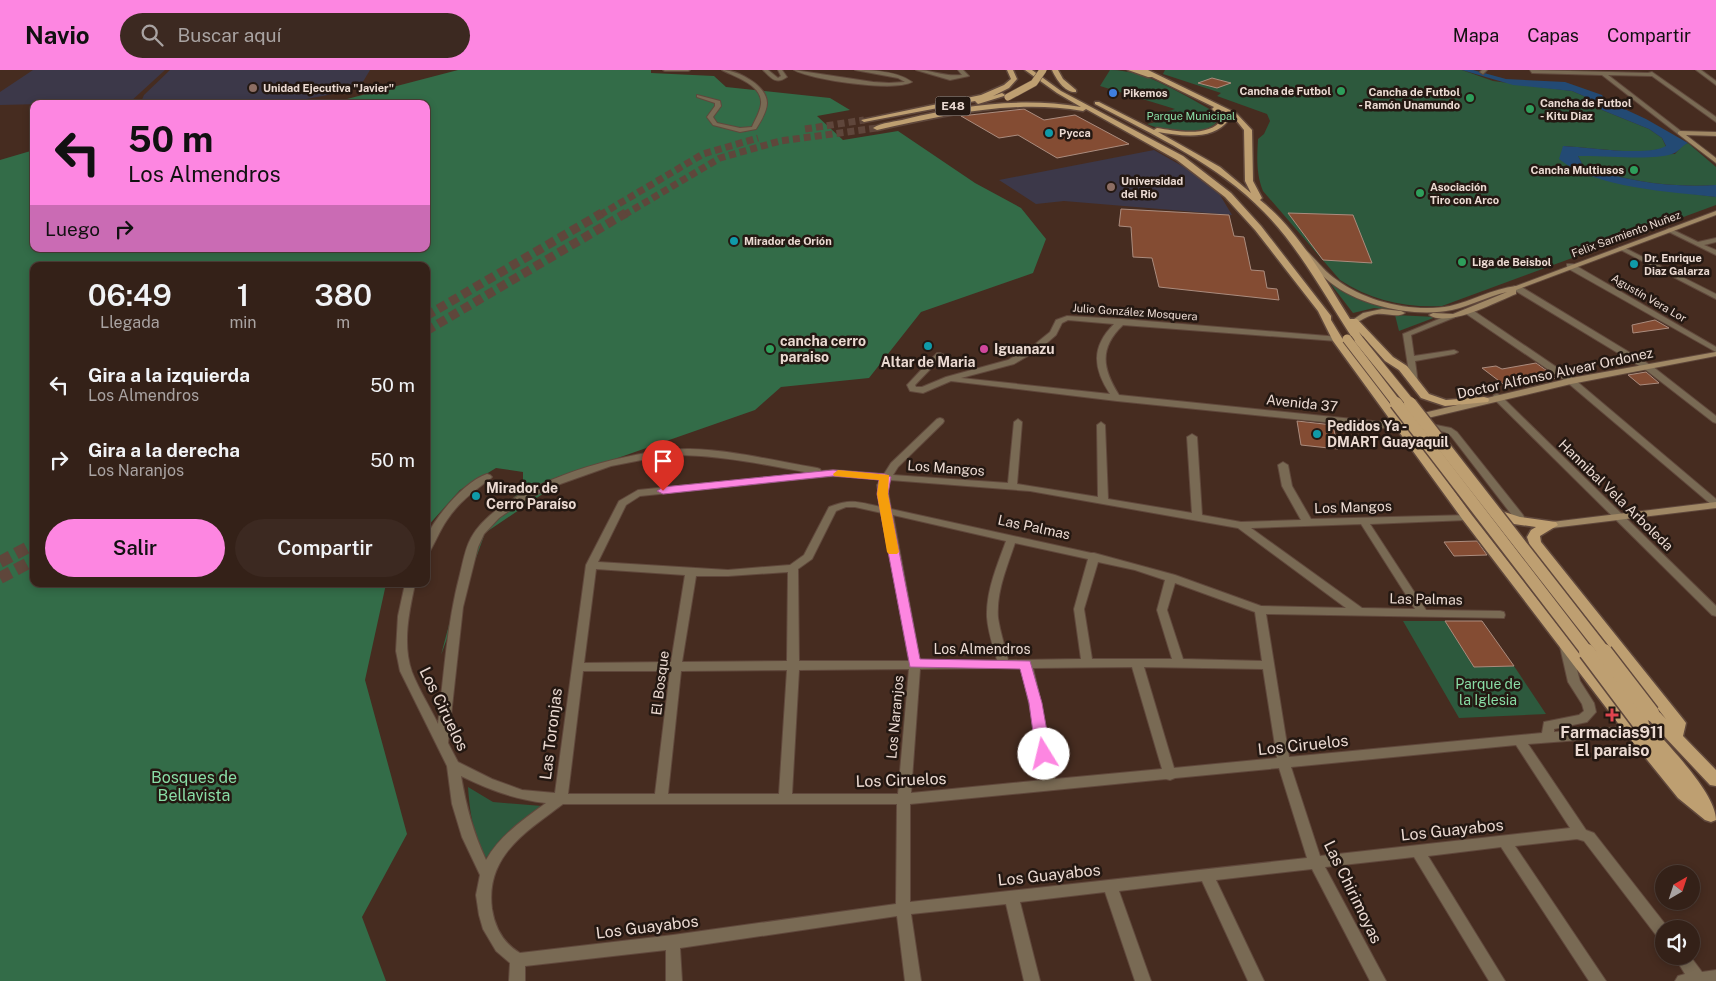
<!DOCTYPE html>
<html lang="es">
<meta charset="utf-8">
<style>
body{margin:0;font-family:"Public Sans",sans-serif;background:#3c2921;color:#f1f3f6;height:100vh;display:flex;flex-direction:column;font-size:19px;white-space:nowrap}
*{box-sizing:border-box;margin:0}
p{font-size:16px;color:#a9a3a2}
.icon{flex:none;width:28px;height:28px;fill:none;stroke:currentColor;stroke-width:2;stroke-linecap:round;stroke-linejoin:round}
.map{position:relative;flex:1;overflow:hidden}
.sheet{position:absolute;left:30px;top:192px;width:400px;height:325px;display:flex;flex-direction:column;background:#342118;border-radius:10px;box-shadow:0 2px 8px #0003,0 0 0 1px #4e3e37}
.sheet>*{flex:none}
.top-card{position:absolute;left:30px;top:30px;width:400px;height:152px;border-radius:10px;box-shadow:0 2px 8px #0003,0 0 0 1px #4e3e37;background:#fd86e1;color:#111;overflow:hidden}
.needle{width:32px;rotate:39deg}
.fabs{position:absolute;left:1655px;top:795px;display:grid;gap:10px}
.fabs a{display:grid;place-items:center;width:45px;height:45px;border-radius:50%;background:#342118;box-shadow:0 2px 8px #0003,0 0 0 1px #4e3e37;font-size:25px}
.pin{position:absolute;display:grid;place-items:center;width:42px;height:42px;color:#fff;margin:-51px -21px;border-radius:50% 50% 50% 0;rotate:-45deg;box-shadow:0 0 5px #0007}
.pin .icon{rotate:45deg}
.me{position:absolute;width:55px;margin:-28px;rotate:351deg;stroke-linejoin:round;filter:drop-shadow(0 0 4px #0008)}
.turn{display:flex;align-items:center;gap:18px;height:105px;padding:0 15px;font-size:22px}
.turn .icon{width:65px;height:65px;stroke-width:2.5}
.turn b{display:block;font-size:35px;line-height:42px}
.then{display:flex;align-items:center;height:48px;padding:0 15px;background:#0003;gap:10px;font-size:19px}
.eta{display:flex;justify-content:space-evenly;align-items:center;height:85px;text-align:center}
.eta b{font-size:30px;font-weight:600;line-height:35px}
.button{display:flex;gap:10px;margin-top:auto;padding:10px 15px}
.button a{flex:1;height:58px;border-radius:30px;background:#fd86e1;color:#111;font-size:20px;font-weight:600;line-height:58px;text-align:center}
.button a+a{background:#3c2921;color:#f1f3f6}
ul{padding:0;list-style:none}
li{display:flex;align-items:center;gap:15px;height:75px;padding:0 15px}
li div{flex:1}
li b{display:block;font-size:19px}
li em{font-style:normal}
header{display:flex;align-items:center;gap:30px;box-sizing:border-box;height:70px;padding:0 25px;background:#fd86e1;color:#111}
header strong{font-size:24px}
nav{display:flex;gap:28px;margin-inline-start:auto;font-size:18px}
.search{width:350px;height:45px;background:#3c2921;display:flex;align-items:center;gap:12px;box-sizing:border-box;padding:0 18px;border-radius:28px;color:#a9a3a2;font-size:19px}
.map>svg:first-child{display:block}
</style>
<header>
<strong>Navio</strong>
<div class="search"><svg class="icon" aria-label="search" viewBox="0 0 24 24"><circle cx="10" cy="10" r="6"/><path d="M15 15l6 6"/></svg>Buscar aquí</div>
<nav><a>Mapa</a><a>Capas</a><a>Compartir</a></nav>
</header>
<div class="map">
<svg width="1716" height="911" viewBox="0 0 1716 911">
<rect width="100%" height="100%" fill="#462c20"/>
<g fill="#3c3849">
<polygon points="33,0 165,0 130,32 0,35 0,22"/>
<polygon points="170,0 370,0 361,15 349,21 280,34 140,34 144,25"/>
<polygon points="1154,80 1191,101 1220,125 1232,145 1064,131 1036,134 999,110"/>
</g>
<g fill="#2d593d">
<path d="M1110,0C1148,0 1184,26 1217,43L1220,48C1208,69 1166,62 1147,54L1161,51L1163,43L1175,39L1100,16Z"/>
<path d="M1165,0H1462L1493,11L1572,21L1586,27L1602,40L1649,59L1662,68L1666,77C1643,87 1591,77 1563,76L1582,103L1639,117L1716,127V135L1442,236C1406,238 1370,230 1340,210L1263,121C1256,103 1257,88 1258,69L1264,64L1270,51L1267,44L1217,26L1221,23L1163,4Z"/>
<path d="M1688,73L1716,97V115C1671,118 1626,111 1584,97L1578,86L1675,84L1683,75Z"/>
<path d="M1330,213C1354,230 1381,236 1410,242L1374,238L1353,243Z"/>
<polygon points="1395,245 1436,247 1399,261"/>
<polygon points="1403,551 1445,551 1474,597 1514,596 1546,644 1459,648"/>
<path d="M468,717L493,732L542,736L500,771L486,788C473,764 470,744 468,717Z"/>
</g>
<polygon fill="#336c48" points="458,0 651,0 651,3 714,6 726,17 830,28 850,40 817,46 843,70 898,61 975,113 1021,138 1046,169 1033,203 921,242 869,308 781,317 755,340 572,404 485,463 441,585 473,464 523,419 523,402 496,398 460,420 426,458 426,196 34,196 34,514 386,514 365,610 407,764 362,847 386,911 0,911 0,90 34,80 34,179 426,179 426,34 348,34 347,29"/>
<path fill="#234a74" d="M1462,0H1473L1506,9L1565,12L1602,25L1605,30L1646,49L1688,73C1681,76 1678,83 1672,84C1650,91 1604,85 1578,86L1584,97C1626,111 1671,118 1716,115V127C1671,122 1595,118 1559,89L1563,76C1588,77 1647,87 1666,76L1662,68L1649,59L1602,40L1586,27L1572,21L1513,15Z"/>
<g fill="#844c33" stroke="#ab8c7e">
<polygon points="1212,8 1231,13 1217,18 1198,13"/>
<polygon points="1024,39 1044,50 1075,45 1129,74 1057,88 1018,65 999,68 961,46"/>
<polygon points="1121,139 1229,145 1234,166 1244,167 1251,200 1264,201 1267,218 1277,219 1279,230 1159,217 1152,188 1133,187 1131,157 1119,156"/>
<polygon points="1288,143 1353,145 1372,193 1323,190"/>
<polygon points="1655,250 1669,258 1633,263 1632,255"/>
<polygon points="1536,293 1557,308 1507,317 1482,298 1496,296 1502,299"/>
<polygon points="1646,302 1659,313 1640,315 1628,305"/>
<polygon points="1297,351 1333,355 1338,379 1301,375"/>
<polygon points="1477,471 1487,485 1454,486 1444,472"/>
<polygon points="1445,551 1482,551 1514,596 1474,597"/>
</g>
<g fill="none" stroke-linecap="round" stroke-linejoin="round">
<g stroke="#5f463b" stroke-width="7" stroke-dasharray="7 4" stroke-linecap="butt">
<polyline points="805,59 864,50"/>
<polyline points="600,145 703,84 758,68"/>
<polyline points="624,145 720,88 780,71 877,58"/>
</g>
<g stroke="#5f463b" stroke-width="9" stroke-dasharray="9 5" stroke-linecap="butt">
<polyline points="426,246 602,143"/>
<polyline points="426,261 626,143"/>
</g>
<g stroke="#5f463b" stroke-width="12" stroke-dasharray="12 6" stroke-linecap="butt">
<polyline points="0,492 34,474"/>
<polyline points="0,508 34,490"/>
</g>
<defs>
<g id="street">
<polygon points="663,0 690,0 688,1 665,1"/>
<path d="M722,0C737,0 767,15 767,33C767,42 760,52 756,59L740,62L713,55L707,47L715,36V33L697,27V25L720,31L721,36L713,47L717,53L740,58L752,57C755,50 760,42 761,34C763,15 735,7 722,0Z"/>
<path d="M763,0H768L778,8L781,6L778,0H782L787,7C776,15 771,8 763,0Z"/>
<path d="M794,0L873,12L889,13L905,12L898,8L855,0C872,0 897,1 912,12C894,22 812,10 794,0Z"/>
<path d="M916,0C933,0 944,7 962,5L958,0H963L969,6L950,10Z"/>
<polygon points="1482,0 1487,0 1483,4 1480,2"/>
<polygon points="1530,0 1648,3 1652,2 1716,47 1716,52 1652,6 1608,5 1682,62 1682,64 1678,64 1602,5 1532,3"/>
<polygon points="1696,0 1701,0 1716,11 1716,15"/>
<polygon points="1669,158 1698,172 1716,168 1716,172 1704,175 1716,180 1716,185 1667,161 1666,160"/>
<polygon points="1619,177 1623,177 1716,224 1716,229 1619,179"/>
<polygon points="1567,194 1573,194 1716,277 1716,282 1567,198"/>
<polygon points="1514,216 1520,216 1652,296 1716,346 1716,353 1713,352 1646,300 1514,220"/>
<polygon points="1465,239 1471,239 1574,309 1716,429 1716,437 1713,436 1568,313 1465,243"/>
<polygon points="1451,244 1457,244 1458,246 1411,265 1414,286 1454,280 1458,282 1454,284 1415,291 1418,313 1417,315 1411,315 1403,264"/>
<path d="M1067,246L1122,249L1340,267V271H1337L1123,255C1099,278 1102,298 1119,325L1402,354L1406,357L1402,360L1117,331L951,311L923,323L910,321L907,315L937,283H940L944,285L915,315L916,317H922L946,307L1008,290L1034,275L1050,262L1056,250ZM1068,250L1114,254C1091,277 1093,298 1110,324L961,308L1014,294L1040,279L1056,265L1062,253Z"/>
<polygon points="1497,324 1500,325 1716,536 1716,546 1712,545 1494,329 1493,327 1494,325"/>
<path d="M940,348L943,349L944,351L943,353L898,397L893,405L1008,413L1014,352L1018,349L1022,352L1017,414L1098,427L1097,355L1101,352L1105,355L1108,429L1192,443L1187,367L1192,364L1197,367L1202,445L1241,452L1301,450L1282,416L1278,395L1283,392L1288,395L1292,416L1311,449L1471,445L1472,447L1467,450L1370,454L1426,540L1500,541L1504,542L1505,545L1504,548L1266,544L1289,687L1542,663L1544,652L1579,645L1584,641L1582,634L1568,612L1560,577L1562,574H1570L1580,611L1594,633L1596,642L1587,652L1554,659V662L1632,656L1636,658L1638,661L1636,664L1632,666L1528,674L1586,760L1594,763L1669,859H1664V871L1659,869L1584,771L1577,769L1515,776L1606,911H1589L1501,777L1428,786L1505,911H1489L1414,787L1325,797L1386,911H1370L1312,799L1216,810L1264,911H1248L1202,811L1119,821L1151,911H1135L1105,822L1020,832L1040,911H1024L1006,834L911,844L921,911H905L897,846L680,878L682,911H666V880L525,896V911H509L510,893L496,881L483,859L479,845L476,825L480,805L462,767L452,734L447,696L400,601L396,581L398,546L405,514H415C409,542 402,574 412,602C419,620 430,637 438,654C444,604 447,553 460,504C463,492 465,479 471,468C500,414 632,378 690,379C732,380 775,391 817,398L820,399L821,401L833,400L884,404L891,393L937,349ZM667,385C715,384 762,394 810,403L638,420L619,431L586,495L555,723L522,720L492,709L458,692L448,673L463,537L478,477L484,464L499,448L522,432L549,418L611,396ZM833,406L881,409L877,415L881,437C859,432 851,428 829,437L804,485L790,495L728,500L598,492L626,435L640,426ZM890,410L1030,421L1238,458L1346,538L1261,536L1175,505L1094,483H1091L891,439L887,415ZM846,437H855L882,443L909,591H799L798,499L812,489L836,441ZM893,445L1006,471C997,496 986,521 987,547C988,562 993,576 997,590L920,591ZM1361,454L1415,539L1362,538L1251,458ZM1015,473L1088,489L1074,539L1081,589L1008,590C1005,576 1000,562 998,548C996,522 1007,497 1015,473ZM1098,492L1135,500L1165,510L1157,540L1172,589H1092L1084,539ZM596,499L685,505L671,592L584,593ZM788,502L787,591L682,592L696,506H728ZM1175,513L1255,542L1262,591L1183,589L1167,540ZM1132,597L1162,699L1055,709L1041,633L1033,598ZM1144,597L1263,599L1277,688L1174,698ZM1001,598H1021L1029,633L1043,710L911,723L920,599ZM909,599L898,724H792L799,600ZM787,600L779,724H668L681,601ZM583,601H670L655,724H568ZM1516,675L1570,758L1320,786L1291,697ZM1279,698L1307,788L910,832V734L1166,709L1170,710L1175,708ZM461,706C490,720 513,729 546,733C524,749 500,765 486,790C473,762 466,736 461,706ZM563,734H897L896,834L673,865L520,883C503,873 495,858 492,839C485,786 526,762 563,734Z"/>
<polygon points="1426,353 1451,358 1457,362 1523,445 1524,447 1523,449 1515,449 1451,366 1445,362 1423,358 1422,356"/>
<path d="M487,404L490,405L492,407L490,409C474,421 458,433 447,450C440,460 436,471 430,481L426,482C426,477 425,471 427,466C436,446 465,411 487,404Z"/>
<polygon points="1674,886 1690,886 1702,902 1716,900 1716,911 1675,911 1678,906 1685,904"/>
</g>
<g id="secondary">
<polygon points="1680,61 1716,62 1716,66 1686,65 1716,88 1716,93 1678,64 1678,62"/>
<path d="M1716,141V145L1516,220V224C1496,232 1448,258 1429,245L1433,243L1453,244L1507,222C1488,226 1471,236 1452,240C1416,248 1360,236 1331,213C1318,203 1306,188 1296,177L1301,176C1314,186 1323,201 1337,210C1366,232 1414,243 1450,236C1472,231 1492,219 1516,216Z"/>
<path d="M1382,239L1401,241L1405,243C1398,248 1386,243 1377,244C1368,245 1363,250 1355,253L1351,251L1363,243Z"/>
<polygon points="1716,282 1716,286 1571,314 1415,351 1411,348 1415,345 1571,308"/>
<polygon points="1716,432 1716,438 1552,458 1547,455 1552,452"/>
</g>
<g id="primary">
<polygon points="1007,0 1013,0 1017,9 1009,18 993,26 1002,23 1005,25 1004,26 978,34 975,31 864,52 861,50 981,25 1004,15 1011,9"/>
<path d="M1025,0H1032L1061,21L1183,86L1231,123L1261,156L1331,246V250L1342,268L1471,444L1634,653L1641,648L1646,650C1666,673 1716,723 1716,750L1711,752L1705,750L1678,728L1627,665L1463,450L1333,271L1318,241L1255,160L1225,127L1177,90L1086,39L1083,41C1013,29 945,45 877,60L873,58C882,52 896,52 906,49C962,35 1023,27 1081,37L1057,23Z"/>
<path d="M1052,0H1058L1063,9L1076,20V22C1065,23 1056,9 1052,0Z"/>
<path d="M1128,0H1148L1236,43L1252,60L1253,111L1262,128L1260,130C1299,161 1324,208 1350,249H1357L1393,287L1407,296L1429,324L1446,330L1484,327L1488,328L1489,330L1488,332L1445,336L1421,328L1399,300L1385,291L1359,262L1364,270L1359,273L1355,272C1326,228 1301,180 1264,142C1218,94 1153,65 1095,34V32H1099L1154,60L1157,58C1176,61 1210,68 1222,49L1212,39L1214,37L1152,7H1148ZM1220,40L1232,45L1244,60L1245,111L1251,123L1220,97L1158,62C1181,66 1215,71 1229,49Z"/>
<path d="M1492,438L1520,447L1556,452L1558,455L1540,466L1541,472L1683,649L1686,653L1683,666L1716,700V716L1710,715L1646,647L1643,643L1646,639C1656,636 1660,643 1666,649L1530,476L1527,467L1531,460L1536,457L1514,454L1488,445L1486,442L1488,439Z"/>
</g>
</defs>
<use href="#street" stroke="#60483c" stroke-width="2"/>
<use href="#secondary" stroke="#60483c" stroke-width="2"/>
<use href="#primary" stroke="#60483c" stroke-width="3"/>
<use href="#street" fill="#796a54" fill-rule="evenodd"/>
<use href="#secondary" fill="#a08865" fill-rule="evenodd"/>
<use href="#primary" fill="#be9f71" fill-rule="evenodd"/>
<defs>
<polyline id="primary-bridge-far3" points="1008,27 1034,13 1043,0"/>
<g id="primary-bridge-far2">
<polyline points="1347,269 1397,334"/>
<polyline points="1359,270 1411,334"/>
</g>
<g id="primary-bridge-far1">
<polyline points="1396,333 1588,583"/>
<polyline points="1410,333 1605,583"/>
</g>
<g id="primary-bridge">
<polyline points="1587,582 1641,654"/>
<polyline points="1604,582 1651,643"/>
</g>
</defs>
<use href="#primary-bridge-far3" stroke="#60483c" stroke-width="8" stroke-linecap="butt"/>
<use href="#primary-bridge-far2" stroke="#60483c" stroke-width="11" stroke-linecap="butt"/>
<use href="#primary-bridge-far1" stroke="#60483c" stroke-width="15" stroke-linecap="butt"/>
<use href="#primary-bridge" stroke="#60483c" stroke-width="19" stroke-linecap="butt"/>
<use href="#primary-bridge-far3" stroke="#be9f71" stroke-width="7"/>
<use href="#primary-bridge-far2" stroke="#be9f71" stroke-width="9"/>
<use href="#primary-bridge-far1" stroke="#be9f71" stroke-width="12"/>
<use href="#primary-bridge" stroke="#be9f71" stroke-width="16"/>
</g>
<polygon fill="#fd86e1" stroke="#a45792" points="833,400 885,404 891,407 888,424 920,589 1030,591 1042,633 1051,684 1049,688 1038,688 1036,684 1029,633 1020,599 910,597 877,424 879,410 833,406 663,424 657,421 663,417"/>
<polygon fill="#f59e0b" points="838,400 889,405 888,424 899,482 897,484 889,484 887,482 877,424 879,410 834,406 833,404"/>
<g fill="#8d6e63" stroke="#241812" stroke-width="2">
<circle cx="253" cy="18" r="5"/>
<circle cx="1111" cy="117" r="5"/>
</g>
<g fill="#2e9e5b" stroke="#241812" stroke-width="2">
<circle cx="1341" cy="21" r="5"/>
<circle cx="1470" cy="28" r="5"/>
<circle cx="1530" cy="39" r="5"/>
<circle cx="1634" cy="100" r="5"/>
<circle cx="1420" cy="123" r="5"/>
<circle cx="1462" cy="192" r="5"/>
<circle cx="770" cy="279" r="5"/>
</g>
<circle fill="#3f7fe0" stroke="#241812" stroke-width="2" cx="1113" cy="23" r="5"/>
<g fill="#0f9aa8" stroke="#241812" stroke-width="2">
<circle cx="1049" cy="63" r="5"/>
<circle cx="734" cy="171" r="5"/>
<circle cx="1634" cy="194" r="5"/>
<circle cx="928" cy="276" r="5"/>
<circle cx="1317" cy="364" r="5"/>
<circle cx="476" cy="426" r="5"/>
</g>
<circle fill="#d1479c" stroke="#241812" stroke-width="2" cx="984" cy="279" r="5"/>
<path fill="#e0444e" stroke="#241812" stroke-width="2" d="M1609.5 637.5h5v5h5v5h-5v5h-5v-5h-5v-5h5z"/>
<g text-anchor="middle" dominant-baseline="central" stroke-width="5" stroke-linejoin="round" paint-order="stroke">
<g font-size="11" font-weight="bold" fill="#ebdad2" stroke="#241812" text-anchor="start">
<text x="263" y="18">Unidad Ejecutiva "Javier"</text>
<text x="1331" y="21" text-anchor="end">Cancha de Futbol</text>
<text x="1460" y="22" text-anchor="end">Cancha de Futbol<tspan x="1460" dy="13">- Ramón Unamundo</tspan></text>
<text x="1123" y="23">Pikemos</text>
<text x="1540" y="33">Cancha de Futbol<tspan x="1540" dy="13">- Kitu Diaz</tspan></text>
<text x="1059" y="63">Pycca</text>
<text x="1624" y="100" text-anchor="end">Cancha Multiusos</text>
<text x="1121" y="111">Universidad<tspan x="1121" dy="13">del Rio</tspan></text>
<text x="1430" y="117">Asociación<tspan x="1430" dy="13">Tiro con Arco</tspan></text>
<text x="744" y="171">Mirador de Orión</text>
<text x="1644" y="188">Dr. Enrique<tspan x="1644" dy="13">Diaz Galarza</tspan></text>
<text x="1472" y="192">Liga de Beisbol</text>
</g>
<g font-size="11" fill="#89dda5" stroke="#241812">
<text x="1191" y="46">Parque Municipal</text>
</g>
<g font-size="11" fill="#ebdad2" stroke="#241812">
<text transform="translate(1626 164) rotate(-20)">Felix Sarmiento Nuñez</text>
<text transform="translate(1649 228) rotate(30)">Agustín Vera Lor</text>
<text transform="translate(1135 242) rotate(4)">Julio González Mosquera</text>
</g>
<rect fill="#241812" stroke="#afa098" stroke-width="1" x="935.5" y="26.5" width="35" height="19" rx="4"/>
<g font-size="12" font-weight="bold" fill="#ebdad2">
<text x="953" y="36">E48</text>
</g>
<g font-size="14" font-weight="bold" fill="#ebdad2" stroke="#241812" text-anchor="start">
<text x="780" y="271">cancha cerro<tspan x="780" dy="16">paraiso</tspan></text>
<text x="994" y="279">Iguanazu</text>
<text x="928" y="292" text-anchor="middle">Altar de Maria</text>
<text x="1327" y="356">Pedidos Ya -<tspan x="1327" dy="16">DMART Guayaquil</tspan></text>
<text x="486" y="418">Mirador de<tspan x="486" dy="16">Cerro Paraíso</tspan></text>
</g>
<g font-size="14" fill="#ebdad2" stroke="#241812">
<text transform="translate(1555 303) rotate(-12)">Doctor Alfonso Alvear Ordonez</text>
<text transform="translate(1302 333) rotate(6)">Avenida 37</text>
<text transform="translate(946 398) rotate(4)">Los Mangos</text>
<text transform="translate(1616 425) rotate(44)">Hannibal Vela Arboleda</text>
<text transform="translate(1353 437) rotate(-2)">Los Mangos</text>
<text transform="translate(1034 457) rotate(12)">Las Palmas</text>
<text transform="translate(1426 529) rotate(1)">Las Palmas</text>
<text x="982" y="579">Los Almendros</text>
<text transform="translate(660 613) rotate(-83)">El Bosque</text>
<text transform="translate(895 647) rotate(-85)">Los Naranjos</text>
</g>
<g font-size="14" fill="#89dda5" stroke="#241812">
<text x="1488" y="614">Parque de<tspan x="1488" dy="16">la Iglesia</tspan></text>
</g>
<g font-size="16" fill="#ebdad2" stroke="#241812">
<text transform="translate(444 639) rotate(64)">Los Ciruelos</text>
<text transform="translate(551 664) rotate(-83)">Las Toronjas</text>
<text transform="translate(1303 675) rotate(-6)">Los Ciruelos</text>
<text transform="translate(901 710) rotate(-2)">Los Ciruelos</text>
<text transform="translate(1452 760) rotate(-6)">Los Guayabos</text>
<text transform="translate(1049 805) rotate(-6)">Los Guayabos</text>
<text transform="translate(1353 822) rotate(64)">Las Chirimoyas</text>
<text transform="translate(647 857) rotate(-7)">Los Guayabos</text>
</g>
<g font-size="16" font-weight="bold" fill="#ebdad2" stroke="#241812">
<text x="1612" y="662">Farmacias911<tspan x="1612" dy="18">El paraiso</tspan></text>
</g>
<g font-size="16" fill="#89dda5" stroke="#241812">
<text x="194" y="707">Bosques de<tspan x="194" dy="18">Bellavista</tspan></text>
</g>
</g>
</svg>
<div class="fabs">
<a><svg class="needle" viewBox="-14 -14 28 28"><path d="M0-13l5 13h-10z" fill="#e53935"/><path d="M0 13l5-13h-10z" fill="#a9a3a2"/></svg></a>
<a><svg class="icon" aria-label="sound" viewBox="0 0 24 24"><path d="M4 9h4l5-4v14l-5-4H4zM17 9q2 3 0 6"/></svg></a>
</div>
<div class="pin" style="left:663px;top:421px;background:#d93025"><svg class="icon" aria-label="arrive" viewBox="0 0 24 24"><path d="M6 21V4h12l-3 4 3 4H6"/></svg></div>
<svg class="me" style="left:1044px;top:684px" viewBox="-20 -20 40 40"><circle r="19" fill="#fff"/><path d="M0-13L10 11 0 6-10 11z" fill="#fd86e1"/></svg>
<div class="top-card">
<div class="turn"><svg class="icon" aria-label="left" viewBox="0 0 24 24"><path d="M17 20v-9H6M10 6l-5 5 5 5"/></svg><div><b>50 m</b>Los Almendros</div></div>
<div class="then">Luego<svg class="icon" aria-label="right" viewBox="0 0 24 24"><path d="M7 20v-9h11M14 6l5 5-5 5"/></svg></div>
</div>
<section class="sheet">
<div class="eta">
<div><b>06:49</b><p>Llegada</p></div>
<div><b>1</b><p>min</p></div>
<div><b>380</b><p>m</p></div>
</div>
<ul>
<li><svg class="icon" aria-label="left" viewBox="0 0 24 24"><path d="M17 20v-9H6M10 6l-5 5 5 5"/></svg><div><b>Gira a la izquierda</b><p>Los Almendros</p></div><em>50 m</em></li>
<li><svg class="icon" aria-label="right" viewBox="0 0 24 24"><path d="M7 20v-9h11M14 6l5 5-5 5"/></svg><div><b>Gira a la derecha</b><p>Los Naranjos</p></div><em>50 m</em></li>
</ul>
<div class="button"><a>Salir</a><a>Compartir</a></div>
</section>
</div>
